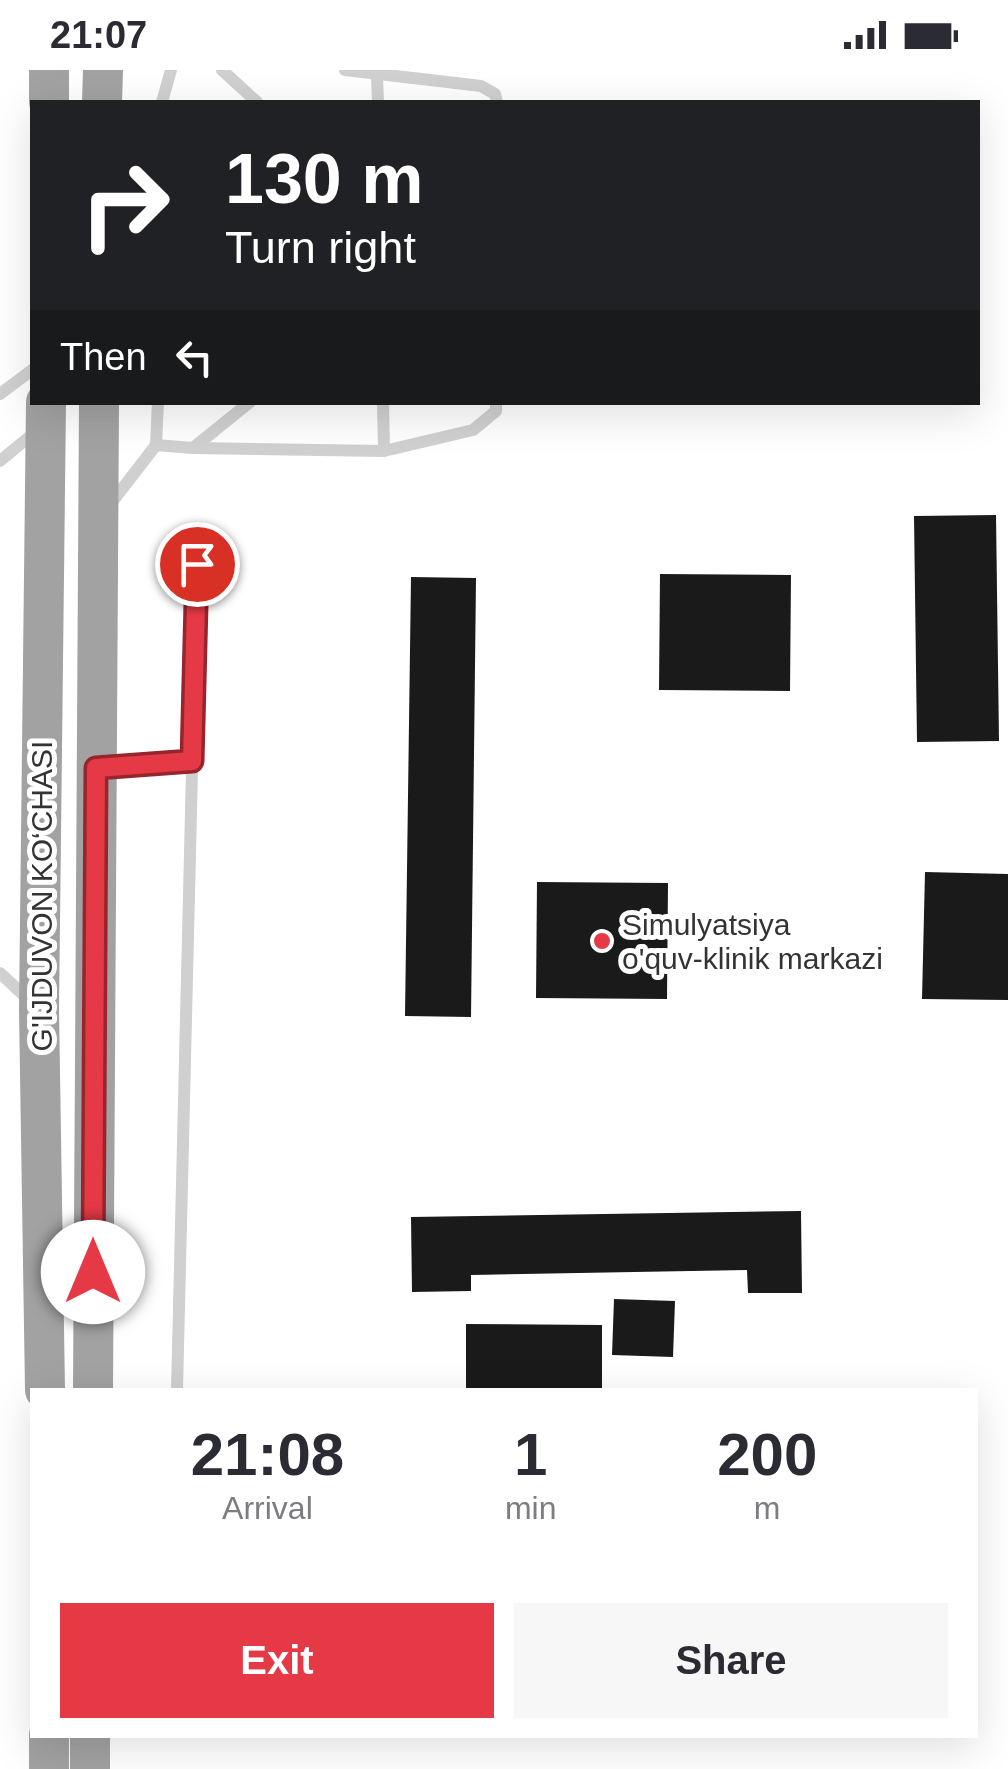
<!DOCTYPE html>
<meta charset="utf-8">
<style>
body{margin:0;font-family:Helvetica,sans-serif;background:#f7f7f7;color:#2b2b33;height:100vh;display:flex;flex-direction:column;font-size:38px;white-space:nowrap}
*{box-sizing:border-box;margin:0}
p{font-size:32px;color:#7c7c81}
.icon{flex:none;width:55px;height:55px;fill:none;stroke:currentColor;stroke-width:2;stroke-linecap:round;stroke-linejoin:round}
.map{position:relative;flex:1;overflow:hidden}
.drawer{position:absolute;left:30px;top:1318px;width:948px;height:350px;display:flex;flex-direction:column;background:#fff;border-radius:0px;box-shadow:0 10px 40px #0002}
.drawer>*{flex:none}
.guide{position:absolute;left:30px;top:30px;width:950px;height:305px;border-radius:0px;box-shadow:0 10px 40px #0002;background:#202124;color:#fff;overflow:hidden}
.pin{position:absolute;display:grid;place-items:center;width:85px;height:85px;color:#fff;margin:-42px;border:5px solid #fff;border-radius:50%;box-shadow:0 2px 10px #0007}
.me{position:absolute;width:110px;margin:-55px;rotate:0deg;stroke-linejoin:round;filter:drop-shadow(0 0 8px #0008)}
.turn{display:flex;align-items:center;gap:35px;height:210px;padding:0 30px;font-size:45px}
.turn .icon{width:130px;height:130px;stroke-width:2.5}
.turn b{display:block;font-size:70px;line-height:85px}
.then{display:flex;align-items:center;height:95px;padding:0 30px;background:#0003;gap:20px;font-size:38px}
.eta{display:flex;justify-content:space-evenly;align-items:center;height:170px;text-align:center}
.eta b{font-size:60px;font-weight:600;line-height:70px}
.cta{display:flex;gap:20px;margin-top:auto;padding:20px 30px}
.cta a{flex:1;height:115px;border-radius:0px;background:#e63946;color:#fff;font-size:40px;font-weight:600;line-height:115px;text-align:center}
.cta a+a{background:#f7f7f7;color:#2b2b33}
.status{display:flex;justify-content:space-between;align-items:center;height:70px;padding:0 50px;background:#fff;direction:ltr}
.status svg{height:28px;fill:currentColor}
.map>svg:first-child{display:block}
</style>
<div class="status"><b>21:07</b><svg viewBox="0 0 49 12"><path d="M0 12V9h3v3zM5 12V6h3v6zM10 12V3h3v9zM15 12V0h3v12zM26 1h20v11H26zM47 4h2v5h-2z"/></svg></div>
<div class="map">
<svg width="1008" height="1699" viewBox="0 0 1008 1699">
<rect width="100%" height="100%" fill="#fff"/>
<g fill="#1a1a1a">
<polygon points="996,445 999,671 917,672 914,446"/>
<polygon points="660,504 791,505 790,621 659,620"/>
<polygon points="411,507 476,508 471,947 405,946"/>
<polygon points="925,802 1008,804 1008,930 922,929"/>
<polygon points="537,812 668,813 667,929 536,928"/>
<polygon points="801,1141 802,1223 748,1223 747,1200 471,1205 471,1221 412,1222 411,1147"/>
<polygon points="614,1229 675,1231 673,1287 612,1285"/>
<polygon points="466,1254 602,1255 602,1320 466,1320"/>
</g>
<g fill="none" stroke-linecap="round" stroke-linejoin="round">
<g stroke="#d0d0d0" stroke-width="12">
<polyline points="222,0 257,32"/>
<polyline points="345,0 481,16 495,24 497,32"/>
<polyline points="377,6 378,32"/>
<polyline points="162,32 171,0"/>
<polyline points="0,324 32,300"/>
<polyline points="383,332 384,381"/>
<polyline points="156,375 158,332"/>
<polyline points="193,378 384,381 473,360 496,341 496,332"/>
<polyline points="0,391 35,362"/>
<polyline points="109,436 156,375 193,378 250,332"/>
<polyline points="104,697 192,691"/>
<polyline points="0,903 31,932"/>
<polyline points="177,1320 197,494"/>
</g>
<g stroke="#a2a2a2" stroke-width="40">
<polyline points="49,32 49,0"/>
<polyline points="102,32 103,0"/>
<polyline points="45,1320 39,939 46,332"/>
<polyline points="93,1320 99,332"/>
<polyline points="49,1665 49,1699"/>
<polyline points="90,1699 90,1665"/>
</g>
</g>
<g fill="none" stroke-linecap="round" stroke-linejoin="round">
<defs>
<polyline id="route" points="93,1202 96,698 192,691 197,494"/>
</defs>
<use href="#route" stroke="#96252e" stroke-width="25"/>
<use href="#route" stroke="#e63946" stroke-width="18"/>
</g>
<circle fill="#e63946" stroke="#fff" stroke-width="4" cx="602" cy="871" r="10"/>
<g text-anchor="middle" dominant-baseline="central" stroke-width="10" stroke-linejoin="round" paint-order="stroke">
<g font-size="30" fill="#333" stroke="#fff">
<text transform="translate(41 826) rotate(-90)">G'IJDUVON KO‘CHASI</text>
</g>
<g font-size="30" fill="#333" stroke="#fff" text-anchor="start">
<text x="622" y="854">Simulyatsiya<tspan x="622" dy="34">o'quv-klinik markazi</tspan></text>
</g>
</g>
</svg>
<div class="pin" style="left:197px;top:494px;background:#d93025"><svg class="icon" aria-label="arrive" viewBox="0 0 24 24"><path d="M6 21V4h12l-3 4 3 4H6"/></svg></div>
<svg class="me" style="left:93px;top:1202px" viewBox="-20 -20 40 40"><circle r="19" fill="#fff"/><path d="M0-13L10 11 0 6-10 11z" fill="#e63946"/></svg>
<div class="guide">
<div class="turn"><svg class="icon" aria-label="right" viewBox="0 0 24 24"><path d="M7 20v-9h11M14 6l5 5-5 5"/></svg><div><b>130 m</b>Turn right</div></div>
<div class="then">Then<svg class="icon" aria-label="left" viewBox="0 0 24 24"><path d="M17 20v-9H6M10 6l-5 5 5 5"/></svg></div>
</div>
<section class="drawer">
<div class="eta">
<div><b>21:08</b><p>Arrival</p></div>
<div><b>1</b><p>min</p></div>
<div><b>200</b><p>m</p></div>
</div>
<div class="cta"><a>Exit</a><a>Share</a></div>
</section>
</div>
